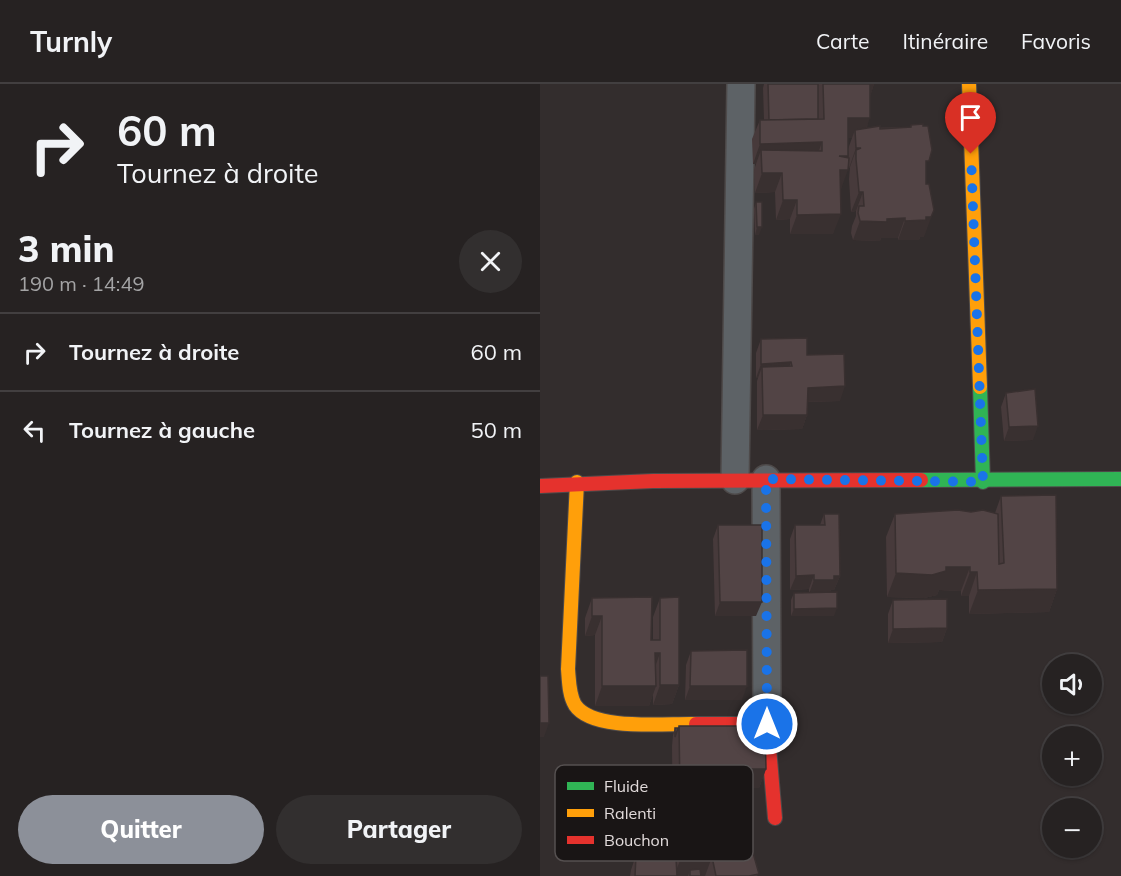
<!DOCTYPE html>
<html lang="fr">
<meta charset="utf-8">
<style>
body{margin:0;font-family:Mulish,sans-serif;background:#322f2f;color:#f1f3f6;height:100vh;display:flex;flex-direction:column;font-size:22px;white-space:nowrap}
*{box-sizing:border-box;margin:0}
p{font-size:20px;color:#a4a4a5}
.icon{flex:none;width:33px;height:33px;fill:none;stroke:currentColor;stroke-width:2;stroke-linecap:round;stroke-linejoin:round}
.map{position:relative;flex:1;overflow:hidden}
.side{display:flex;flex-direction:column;background:#262222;width:540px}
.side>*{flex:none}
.hud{background:#262222;color:#f1f3f6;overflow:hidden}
.fabs{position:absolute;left:502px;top:570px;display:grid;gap:12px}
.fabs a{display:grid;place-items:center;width:60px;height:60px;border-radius:50%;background:#262222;box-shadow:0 2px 4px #0004,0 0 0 2px #423f40;font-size:30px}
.pin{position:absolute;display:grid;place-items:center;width:51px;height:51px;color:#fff;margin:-62px -26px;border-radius:50% 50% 50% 0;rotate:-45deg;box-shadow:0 0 6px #0007}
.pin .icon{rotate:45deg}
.me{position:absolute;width:66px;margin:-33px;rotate:0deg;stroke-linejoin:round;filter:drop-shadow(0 0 4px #0008)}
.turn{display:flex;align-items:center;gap:21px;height:126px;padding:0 18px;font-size:27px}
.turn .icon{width:78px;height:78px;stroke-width:2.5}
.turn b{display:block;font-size:42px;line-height:51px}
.round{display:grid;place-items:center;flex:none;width:63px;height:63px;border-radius:32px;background:#322f2f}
.overview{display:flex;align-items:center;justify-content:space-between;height:102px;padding:0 18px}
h1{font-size:36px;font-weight:800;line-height:45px}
.button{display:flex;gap:12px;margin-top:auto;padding:12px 18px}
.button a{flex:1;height:69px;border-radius:36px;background:#8c9099;color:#fff;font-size:24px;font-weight:800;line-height:69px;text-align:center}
.button a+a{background:#322f2f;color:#f1f3f6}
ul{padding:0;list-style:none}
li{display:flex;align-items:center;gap:18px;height:78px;padding:0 18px;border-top:2px solid #423f40}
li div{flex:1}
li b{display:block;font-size:22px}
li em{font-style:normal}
header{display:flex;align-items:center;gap:36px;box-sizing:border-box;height:84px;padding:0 30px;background:#262222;border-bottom:2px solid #423f40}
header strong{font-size:28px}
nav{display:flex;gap:33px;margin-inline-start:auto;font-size:21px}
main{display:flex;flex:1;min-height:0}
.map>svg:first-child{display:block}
</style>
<header>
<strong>Turnly</strong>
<nav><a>Carte</a><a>Itinéraire</a><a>Favoris</a></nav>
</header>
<main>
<section class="side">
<div class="hud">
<div class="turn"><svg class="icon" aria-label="right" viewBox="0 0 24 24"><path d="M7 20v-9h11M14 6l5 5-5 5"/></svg><div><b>60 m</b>Tournez à droite</div></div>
</div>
<div class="overview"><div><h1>3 min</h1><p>190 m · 14:49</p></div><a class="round"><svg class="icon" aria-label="close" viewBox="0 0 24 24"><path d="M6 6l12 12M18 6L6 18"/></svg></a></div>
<ul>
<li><svg class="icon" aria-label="right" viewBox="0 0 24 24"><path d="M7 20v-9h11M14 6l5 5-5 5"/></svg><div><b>Tournez à droite</b></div><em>60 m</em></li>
<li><svg class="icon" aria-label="left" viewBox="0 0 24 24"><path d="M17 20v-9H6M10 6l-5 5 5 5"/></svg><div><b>Tournez à gauche</b></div><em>50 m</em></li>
</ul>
<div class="button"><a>Quitter</a><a>Partager</a></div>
</section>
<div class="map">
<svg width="581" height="792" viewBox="0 0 581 792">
<rect width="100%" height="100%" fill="#332d2d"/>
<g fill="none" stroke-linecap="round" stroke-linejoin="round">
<defs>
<g id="street">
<polyline points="226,395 227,640"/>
<polyline points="195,396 201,0"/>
</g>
<g id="fast">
<polyline points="440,303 443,398"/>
<polyline points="381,396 581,395"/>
</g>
<g id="slow">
<polyline points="429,0 440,303"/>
<path d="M37,398L28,585C29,597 29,611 35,621C53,648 127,639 156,640"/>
</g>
<g id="jam">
<polyline points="0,402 113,397 381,396"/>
<polyline points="156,640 227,640 235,734"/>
</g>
</defs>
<use href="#street" stroke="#4e4a4a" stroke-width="30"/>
<use href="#fast" stroke="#4e4a4a" stroke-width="16"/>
<use href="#slow" stroke="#4e4a4a" stroke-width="16"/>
<use href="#jam" stroke="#4e4a4a" stroke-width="16"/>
<use href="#street" stroke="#5d6266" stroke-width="27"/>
<use href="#fast" stroke="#30b455" stroke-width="14"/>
<use href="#slow" stroke="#ff9f0a" stroke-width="14"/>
<use href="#jam" stroke="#e5322d" stroke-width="14"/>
</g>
<g fill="#473a3b" fill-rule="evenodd">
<path d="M224,0H334L330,12L327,44L370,43L371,41L386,85L384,153H380L379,156H358V154H341L340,157L313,156L311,149L312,142L316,132V127L311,128L309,95L310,83L309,84L308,65V72L301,105H300L293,150H250V135L236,136L235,108L215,109L214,86L216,80H213L212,55L220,36H224L223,4ZM308,54H312L308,65Z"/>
<polygon points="216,118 219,151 215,151 214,125"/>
<polygon points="221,255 267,271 300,317 268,318 267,331 262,345 217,346 217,297 218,294 216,294 216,269"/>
<polygon points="466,309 493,356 464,357 461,323"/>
<polygon points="461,412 517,505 509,528 429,530 429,512 421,512 421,507 399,506 397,511 384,514 347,513 346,453 355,430 431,428 455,429"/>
<polygon points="284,430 300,492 294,506 291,506 290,508 294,532 251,532 251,516 254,509 269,509 269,505 250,506 250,455 255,441 280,441"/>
<polygon points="178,441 216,532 175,532 173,455"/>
<polygon points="52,514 111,556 113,556 113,533 120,514 139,601 132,620 113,621 113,610 109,622 55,622 55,551 45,552 45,534"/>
<polygon points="353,516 407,544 402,558 348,559 348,530"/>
<polygon points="151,567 202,616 145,616 146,581"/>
<polygon points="139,642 226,685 219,704 200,704 200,737 173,738 173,766 218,792 90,792 91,786 96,771 122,773 125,765 133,765 132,662 133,651 135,644 138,644"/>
<polygon points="74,692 90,738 48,738 47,711 52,697 72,697"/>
</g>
<g fill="#393030">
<polygon points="327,0 334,0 330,13"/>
<polygon points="308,34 330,34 323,53 315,46 312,54 301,54"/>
<polygon points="282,58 275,78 221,66 216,80 213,80 220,60"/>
<polygon points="316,64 321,64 316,66 310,83 309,84"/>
<polygon points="299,72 308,72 303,86 308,86 301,105 293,106"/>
<polygon points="222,89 242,89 235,108 215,109"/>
<polygon points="319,108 323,108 316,127 311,128"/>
<polygon points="243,116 257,116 250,135 236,136"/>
<polygon points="394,126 384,153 380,153 379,156 358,156 365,137 386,133"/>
<polygon points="301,130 293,150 250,150 257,131"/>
<polygon points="365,134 358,154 341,154 340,157 313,156 320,137 347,135"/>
<polygon points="217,143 222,143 219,151 215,151"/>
<polygon points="251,278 246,292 222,283 218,294 216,294 221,280"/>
<polygon points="305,302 300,317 263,318 268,304"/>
<polygon points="223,331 267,331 262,345 217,346"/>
<polygon points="498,342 493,356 464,357 469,343"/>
<polygon points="406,483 430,483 421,507 399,506 397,511 384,514 347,513 356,489"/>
<polygon points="430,488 437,488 429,512 421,512"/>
<polygon points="274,491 269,505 250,506 256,492"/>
<polygon points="294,492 300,492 294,506 291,506 289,510 269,510 274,496"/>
<polygon points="517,505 509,528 429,530 438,506"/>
<polygon points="180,518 222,518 216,532 175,532"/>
<polygon points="297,524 294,532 251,532 254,525"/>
<polygon points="52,532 62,532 55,551 45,552"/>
<polygon points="407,544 402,558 348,559 353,545"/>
<polygon points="115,569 120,569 113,589"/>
<polygon points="120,601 139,601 132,620 113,621"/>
<polygon points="62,602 116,602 109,622 55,622"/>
<polygon points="150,602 207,602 202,616 145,616"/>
<polygon points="0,639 9,639 4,653 0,653"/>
<polygon points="196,685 226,685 219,704 189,704"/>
<polygon points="173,718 207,718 200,737 166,738"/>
<polygon points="53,724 95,724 90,738 48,738"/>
<polygon points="172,773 165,792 150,792 150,786 148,792 134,792 141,774"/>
</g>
<g fill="#524445" stroke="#393030" stroke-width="1.5">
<polygon points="228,0 278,0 278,35 229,36"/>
<polygon points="283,0 330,0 330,34 308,34 308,72 299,72 309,74 308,86 300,86 301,130 257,131 257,116 243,116 242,89 222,89 221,66 282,67 282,58 220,60 220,36 284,35"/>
<polygon points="383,40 383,42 388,42 392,66 389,77 386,77 386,100 389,100 394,126 391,133 386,133 386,136 365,137 365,134 347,135 347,138 320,137 318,129 319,122 324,122 323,108 319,108 316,75 316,66 321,64 316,64 315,46 340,42 340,45 371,43 371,41"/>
<polygon points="216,118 222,118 222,143 217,143"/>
<polygon points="267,254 267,271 304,270 305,302 268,304 267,331 223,331 222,283 252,282 251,278 221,280 221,255"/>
<polygon points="495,305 498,342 469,343 466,309"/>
<polygon points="516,411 517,505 438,506 437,488 430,488 430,483 406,483 406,487 392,491 356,489 355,430 418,426 431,428 443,426 458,430 459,480 464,479 461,412"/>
<polygon points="284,430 299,430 300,492 294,492 294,496 274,496 274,491 256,492 255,441 285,441"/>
<polygon points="178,441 222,441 222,518 180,518"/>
<polygon points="297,508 297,524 254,525 254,509"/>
<polygon points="112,513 111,556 120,556 120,514 139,513 139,601 120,601 120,569 115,569 116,602 62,602 62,532 52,532 52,514"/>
<polygon points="407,515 407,544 353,545 353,516"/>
<polygon points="207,566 207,602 150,602 151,567"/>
<polygon points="0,592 8,592 9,639 0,639"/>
<polygon points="139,642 225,642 226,685 196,685 196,689 200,689 200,706 207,706 207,718 173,718 173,766 210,758 219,790 209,792 176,792 172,773 141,774"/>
<polygon points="135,644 138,644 135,653"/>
<polygon points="96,771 136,774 137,792 95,792"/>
<polygon points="160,785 161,792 150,792 150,786"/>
</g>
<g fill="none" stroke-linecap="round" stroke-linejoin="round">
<polyline stroke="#1a73e8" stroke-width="10" stroke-dasharray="0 18" points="227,640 226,395 443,398 431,70"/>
</g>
<rect x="15" y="681" width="198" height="96" rx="9" fill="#191515" stroke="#555050" stroke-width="1.5"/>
<rect x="27" y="698" width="27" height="8" fill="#30b455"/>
<rect x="27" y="725" width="27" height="8" fill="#ff9f0a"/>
<rect x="27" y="752" width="27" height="8" fill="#e5322d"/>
<g font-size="16" fill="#e2dbdb">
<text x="64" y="708">Fluide</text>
<text x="64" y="735">Ralenti</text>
<text x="64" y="762">Bouchon</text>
</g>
</svg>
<div class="fabs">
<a><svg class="icon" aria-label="sound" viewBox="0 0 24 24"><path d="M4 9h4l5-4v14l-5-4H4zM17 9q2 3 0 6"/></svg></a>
<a>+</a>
<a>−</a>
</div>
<div class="pin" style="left:431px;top:70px;background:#d93025"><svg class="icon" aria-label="arrive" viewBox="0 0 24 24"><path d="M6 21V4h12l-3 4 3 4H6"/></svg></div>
<svg class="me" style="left:227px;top:640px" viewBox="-20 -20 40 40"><circle r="17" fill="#1a73e8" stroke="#fff" stroke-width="3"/><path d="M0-11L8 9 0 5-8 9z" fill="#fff"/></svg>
</div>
</main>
